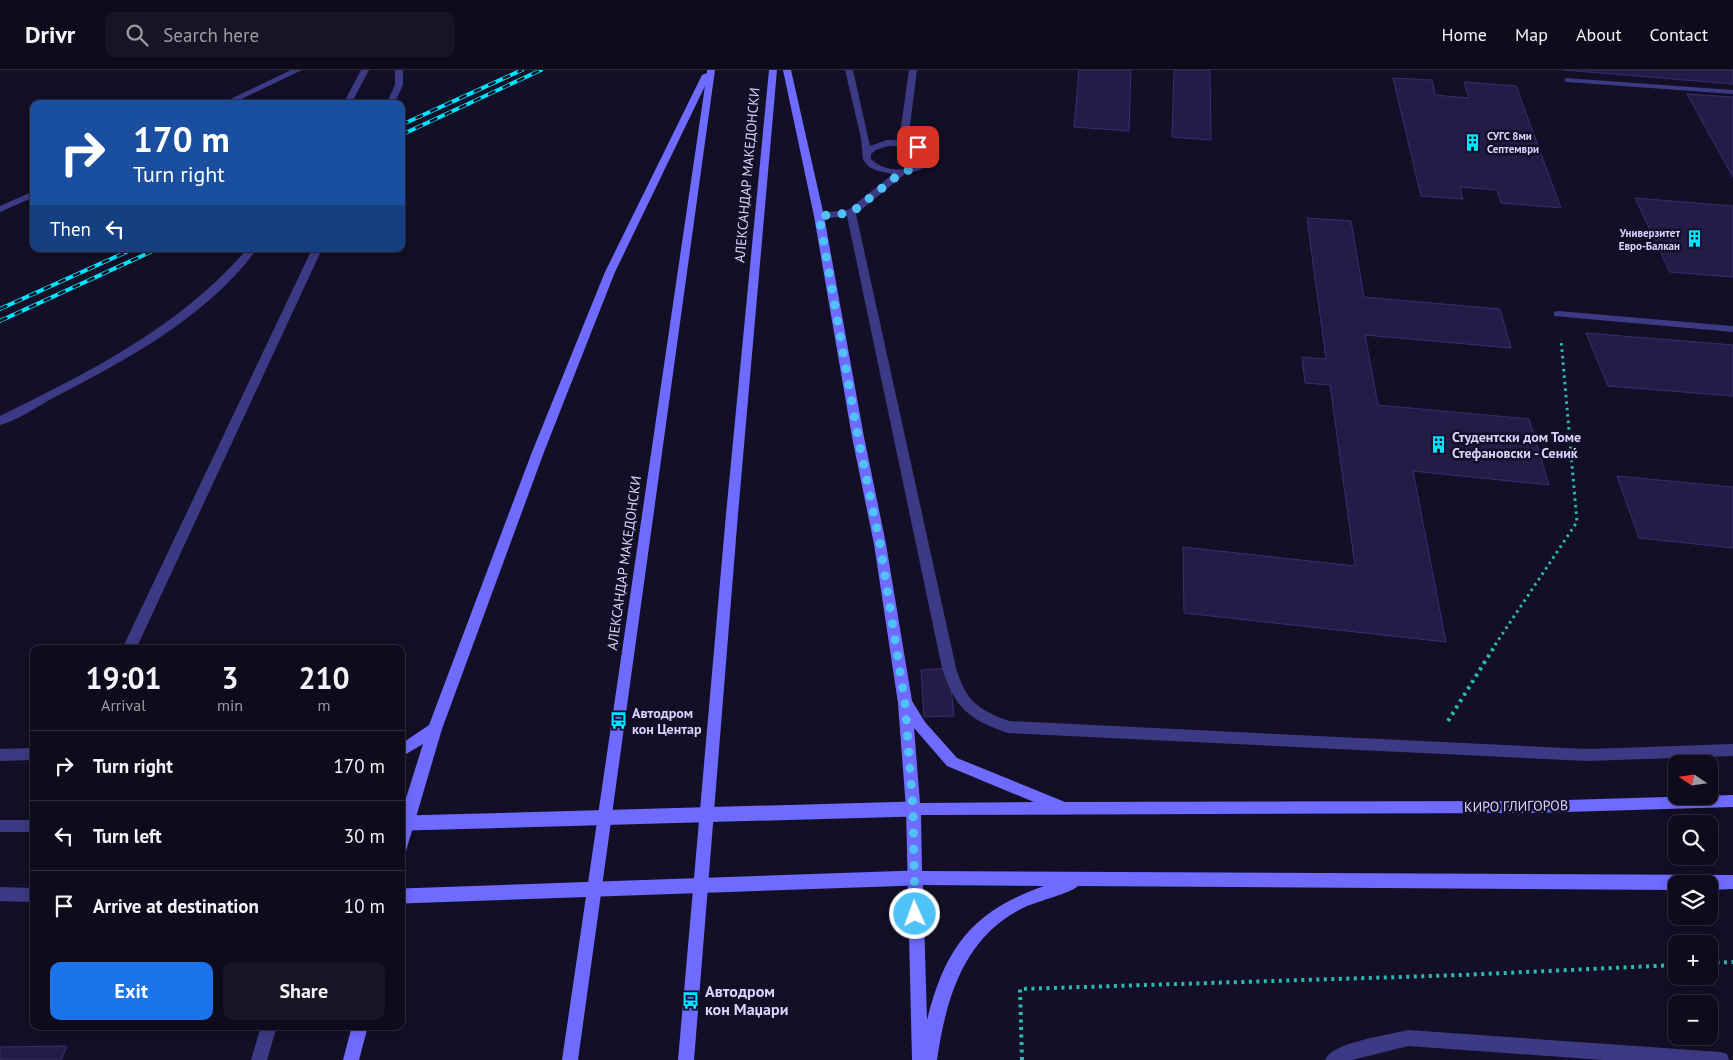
<!DOCTYPE html>
<meta charset="utf-8">
<style>
body{margin:0;font-family:"PT Sans",sans-serif;background:#171425;color:#f1f3f6;height:100vh;display:flex;flex-direction:column;font-size:19px;white-space:nowrap}
*{box-sizing:border-box;margin:0}
p{font-size:16px;color:#9b9ba3}
.icon{flex:none;width:28px;height:28px;fill:none;stroke:currentColor;stroke-width:2;stroke-linecap:round;stroke-linejoin:round}
.map{position:relative;flex:1;overflow:hidden}
.drawer{position:absolute;left:30px;top:575px;width:375px;height:385px;display:flex;flex-direction:column;background:#0e0b1c;border-radius:10px;box-shadow:0 2px 12px #0003,0 0 0 1px #2e2b3b}
.drawer>*{flex:none}
.hud{position:absolute;left:30px;top:30px;width:375px;height:152px;border-radius:10px;box-shadow:0 2px 12px #0003,0 0 0 1px #2e2b3b;background:#1a4fa0;color:#fff;overflow:hidden}
.needle{width:32px;rotate:283deg}
.fabs{position:absolute;left:1668px;top:685px;display:grid;gap:10px}
.fabs a{display:grid;place-items:center;width:50px;height:50px;border-radius:10px;background:#0e0b1c;box-shadow:0 2px 12px #0003,0 0 0 1px #2e2b3b;font-size:25px}
.pin{position:absolute;display:grid;place-items:center;width:42px;height:42px;color:#fff;margin:-21px;border-radius:10px;box-shadow:0 2px 8px #0006}
.me{position:absolute;width:55px;margin:-28px;rotate:358deg;stroke-linejoin:round;filter:drop-shadow(0 0 4px #0008)}
.turn{display:flex;align-items:center;gap:18px;height:105px;padding:0 20px;font-size:22px}
.turn .icon{width:65px;height:65px;stroke-width:2.5}
.turn b{display:block;font-size:35px;line-height:42px}
.then{display:flex;align-items:center;height:48px;padding:0 20px;background:#0003;gap:10px;font-size:19px}
.eta{display:flex;justify-content:space-evenly;align-items:center;height:85px;text-align:center}
.eta b{font-size:30px;font-weight:800;line-height:35px}
.primary-button{display:flex;gap:10px;margin-top:auto;padding:10px 20px}
.primary-button a{flex:1;height:58px;border-radius:10px;background:#1a73e8;color:#fff;font-size:20px;font-weight:800;line-height:58px;text-align:center}
.primary-button a+a{background:#171425;color:#f1f3f6}
ul{padding:0;list-style:none}
li{display:flex;align-items:center;gap:15px;height:70px;padding:0 20px;border-top:1px solid #2e2b3b}
li div{flex:1}
li b{display:block;font-size:19px}
li em{font-style:normal}
header{display:flex;align-items:center;gap:30px;box-sizing:border-box;height:70px;padding:0 25px;background:#0e0b1c;border-bottom:1px solid #2e2b3b}
header strong{font-size:24px}
nav{display:flex;gap:28px;margin-inline-start:auto;font-size:18px}
.search{width:350px;height:45px;background:#171425;display:flex;align-items:center;gap:12px;box-sizing:border-box;padding:0 18px;border-radius:10px;color:#9b9ba3;font-size:19px}
.map>svg:first-child{display:block}
</style>
<header>
<strong>Drivr</strong>
<div class="search"><svg class="icon" aria-label="search" viewBox="0 0 24 24"><circle cx="10" cy="10" r="6"/><path d="M15 15l6 6"/></svg>Search here</div>
<nav><a>Home</a><a>Map</a><a>About</a><a>Contact</a></nav>
</header>
<div class="map">
<svg width="1733" height="990" viewBox="0 0 1733 990">
<rect width="100%" height="100%" fill="#130f26"/>
<g fill="#241b47" stroke="#3b2d73">
<polygon points="1079,0 1131,0 1129,61 1074,57"/>
<polygon points="1174,0 1210,0 1211,70 1172,67"/>
<polygon points="1564,0 1733,0 1733,14"/>
<polygon points="1393,8 1432,10 1435,25 1469,28 1464,12 1516,16 1561,138 1501,133 1497,120 1460,117 1463,129 1421,126"/>
<polygon points="1687,24 1733,27 1733,107"/>
<polygon points="1635,128 1733,136 1733,207 1670,202"/>
<polygon points="1307,148 1351,151 1364,227 1500,239 1511,278 1365,265 1378,335 1529,349 1549,415 1413,401 1446,572 1184,543 1183,477 1355,496 1330,315 1305,313 1302,287 1326,289"/>
<polygon points="1586,263 1733,275 1733,326 1608,316"/>
<polygon points="1617,406 1733,417 1733,478 1639,468"/>
<polygon points="949,598 954,646 924,647 921,600"/>
<polygon points="67,976 61,990 0,990 0,977"/>
</g>
<g fill="none" stroke-linecap="round" stroke-linejoin="round">
<polyline stroke="#2fb8b0" stroke-width="3" stroke-dasharray="2.5 4" stroke-linecap="butt" points="1495,575 1577,452 1561,269"/>
<g stroke="#2fb8b0" stroke-width="4" stroke-dasharray="3 4.5" stroke-linecap="butt">
<polyline points="1448,651 1496,574"/>
<polyline points="1709,893 1733,892"/>
<polyline points="1022,990 1020,919 1462,905 1676,895"/>
</g>
<g fill="#3d3a85" fill-rule="evenodd">
<polygon points="291,0 302,0 231,34 220,34"/>
<path d="M845,0H853L870,76L887,70H899L909,0H917L908,71C919,74 931,77 930,91L920,100L905,104L856,144L956,598C966,631 977,639 1009,651L1587,679L1733,674V686L1587,691L1008,663C969,650 955,638 942,598L847,146L819,149L814,146L819,143L848,140L893,104L878,101L869,97L863,90L861,68ZM888,76L909,77L921,84V91C908,103 884,102 871,89V84L876,80Z"/>
<polygon points="1565,8 1733,20 1733,24 1568,12 1565,12"/>
<polygon points="34,121 34,127 0,142 0,136"/>
<polygon points="1558,241 1733,256 1733,262 1554,246 1554,242"/>
<polygon points="261,956 277,956 267,990 251,990"/>
<path d="M1408,960L1721,982L1727,984L1729,990H1604L1408,976L1352,990H1325C1332,972 1389,965 1408,960Z"/>
</g>
<g fill="#3d3a85" fill-rule="evenodd">
<polygon points="361,0 369,0 351,34 343,34"/>
<polygon points="395,0 403,0 403,15 394,34 386,34 395,15"/>
<path d="M247,179H257C207,247 128,289 55,327C38,336 19,350 0,355V346C91,301 180,257 247,179Z"/>
<polygon points="312,179 322,179 136,579 122,579"/>
<polygon points="34,678 34,690 0,691 0,679"/>
<rect x="0" y="750" width="34" height="12"/>
<polygon points="0,817 34,818 34,832 0,831"/>
</g>
<g fill="#6f6bff" fill-rule="evenodd">
<polygon points="707,0 715,0 578,990 562,990 705,16 615,202 544,382 442,659 406,781 401,782 401,744 423,674 401,687 401,674 429,655 532,382 605,202 702,5 707,3"/>
<polygon points="769,0 777,0 738,444 694,990 678,990 726,444"/>
<path d="M783,0H791L824,146L864,367L886,474L912,631L925,652L957,688L1065,732L1532,731L1733,725V737L1532,743L921,745L922,801L1733,805V819L1709,820V814H1676V820L1078,816C1071,823 1038,831 1025,837C964,866 946,928 937,990H912L906,739L898,633L874,474L852,367L814,146ZM914,658L947,696L1034,732L920,733ZM923,815L1044,816C972,841 945,878 927,950Z"/>
<polygon points="352,956 368,956 359,990 343,990"/>
</g>
<defs>
<g id="rail">
<polyline points="401,55 522,0"/>
<polyline points="401,65 541,0"/>
<polyline points="0,239 133,179"/>
<polyline points="0,251 157,179"/>
</g>
</defs>
<use href="#rail" stroke="#00e5ff" stroke-width="4"/>
<use href="#rail" stroke="#130f26" stroke-width="2.5" stroke-dasharray="8" stroke-linecap="butt"/>
<g stroke="#6f6bff" stroke-width="15">
<polyline points="406,753 913,739"/>
<polyline points="401,826 914,808"/>
</g>
</g>
<g fill="none" stroke-linecap="round" stroke-linejoin="round">
<polyline stroke="#4fc3f7" stroke-width="9" stroke-dasharray="0 16.2" points="915,844 913,739 905,633 880,474 858,367 819,146 851,143 902,102 920,97 926,89 925,84 918,77"/>
</g>
<defs>
<symbol id="building-bare" viewBox="-9 -9 18 18"><path d="M-4-6H4V6H1V3H-1V6H-4ZM-2.5-4.3h1.7v1.8h-1.7ZM.8-4.3h1.7v1.8H.8ZM-2.5-1h1.7V.8h-1.7ZM.8-1h1.7V.8H.8Z" fill="#00e5ff" stroke="#130f26" stroke-width="2.5" paint-order="stroke"/></symbol>
<symbol id="bus-bare" viewBox="-9 -9 18 18"><path d="M-5-6H5V4H4V6H2V4H-2V6H-4V4H-5ZM-3.5-4V0h7V-4ZM-3.5 1.2v1.5H-2V1.2ZM2 1.2v1.5H3.5V1.2Z" fill="#00e5ff" stroke="#130f26" stroke-width="2.5" paint-order="stroke"/></symbol>
</defs>
<g fill-rule="evenodd">
<use href="#building-bare" x="1460" y="60" width="25" height="25"/>
<use href="#building-bare" x="1682" y="156" width="25" height="25"/>
<use href="#building-bare" x="1426" y="362" width="25" height="25"/>
<use href="#bus-bare" x="606" y="638" width="25" height="25"/>
<use href="#bus-bare" x="678" y="918" width="25" height="25"/>
</g>
<g text-anchor="middle" dominant-baseline="central" stroke-width="5" stroke-linejoin="round" paint-order="stroke">
<g font-size="11" font-weight="bold" fill="#d9d4ff" stroke="#130f26" text-anchor="start">
<text x="1487" y="66">СУГС 8ми<tspan x="1487" dy="13">Септември</tspan></text>
<text x="1680" y="163" text-anchor="end">Универзитет<tspan x="1680" dy="13">Евро-Балкан</tspan></text>
</g>
<g font-size="14" fill="#d9d4ff" stroke="#130f26">
<text transform="translate(747 105) rotate(-85)">АЛЕКСАНДАР МАКЕДОНСКИ</text>
<text transform="translate(624 493) rotate(-82)">АЛЕКСАНДАР МАКЕДОНСКИ</text>
<text transform="translate(1516 736) rotate(-1)">КИРО ГЛИГОРОВ</text>
</g>
<g font-size="14" font-weight="bold" fill="#d9d4ff" stroke="#130f26" text-anchor="start">
<text x="1452" y="367">Студентски дом Томе<tspan x="1452" dy="16">Стефановски - Сениќ</tspan></text>
<text x="632" y="643">Автодром<tspan x="632" dy="16">кон Центар</tspan></text>
</g>
<g font-size="16" font-weight="bold" fill="#d9d4ff" stroke="#130f26" text-anchor="start">
<text x="705" y="921">Автодром<tspan x="705" dy="18">кон Маџари</tspan></text>
</g>
</g>
</svg>
<div class="fabs">
<a><svg class="needle" viewBox="-14 -14 28 28"><path d="M0-13l5 13h-10z" fill="#e53935"/><path d="M0 13l5-13h-10z" fill="#9b9ba3"/></svg></a>
<a><svg class="icon" aria-label="search" viewBox="0 0 24 24"><circle cx="10" cy="10" r="6"/><path d="M15 15l6 6"/></svg></a>
<a><svg class="icon" aria-label="layers" viewBox="0 0 24 24"><path d="M12 4l9 5-9 5-9-5zM3 14l9 5 9-5"/></svg></a>
<a>+</a>
<a>−</a>
</div>
<div class="pin" style="left:918px;top:77px;background:#d93025"><svg class="icon" aria-label="arrive" viewBox="0 0 24 24"><path d="M6 21V4h12l-3 4 3 4H6"/></svg></div>
<svg class="me" style="left:915px;top:844px" viewBox="-20 -20 40 40"><circle r="17" fill="#4fc3f7" stroke="#fff" stroke-width="3"/><path d="M0-11L8 9 0 5-8 9z" fill="#fff"/></svg>
<div class="hud">
<div class="turn"><svg class="icon" aria-label="right" viewBox="0 0 24 24"><path d="M7 20v-9h11M14 6l5 5-5 5"/></svg><div><b>170 m</b>Turn right</div></div>
<div class="then">Then<svg class="icon" aria-label="left" viewBox="0 0 24 24"><path d="M17 20v-9H6M10 6l-5 5 5 5"/></svg></div>
</div>
<section class="drawer">
<div class="eta">
<div><b>19:01</b><p>Arrival</p></div>
<div><b>3</b><p>min</p></div>
<div><b>210</b><p>m</p></div>
</div>
<ul>
<li><svg class="icon" aria-label="right" viewBox="0 0 24 24"><path d="M7 20v-9h11M14 6l5 5-5 5"/></svg><div><b>Turn right</b></div><em>170 m</em></li>
<li><svg class="icon" aria-label="left" viewBox="0 0 24 24"><path d="M17 20v-9H6M10 6l-5 5 5 5"/></svg><div><b>Turn left</b></div><em>30 m</em></li>
<li><svg class="icon" aria-label="arrive" viewBox="0 0 24 24"><path d="M6 21V4h12l-3 4 3 4H6"/></svg><div><b>Arrive at destination</b></div><em>10 m</em></li>
</ul>
<div class="primary-button"><a>Exit</a><a>Share</a></div>
</section>
</div>
